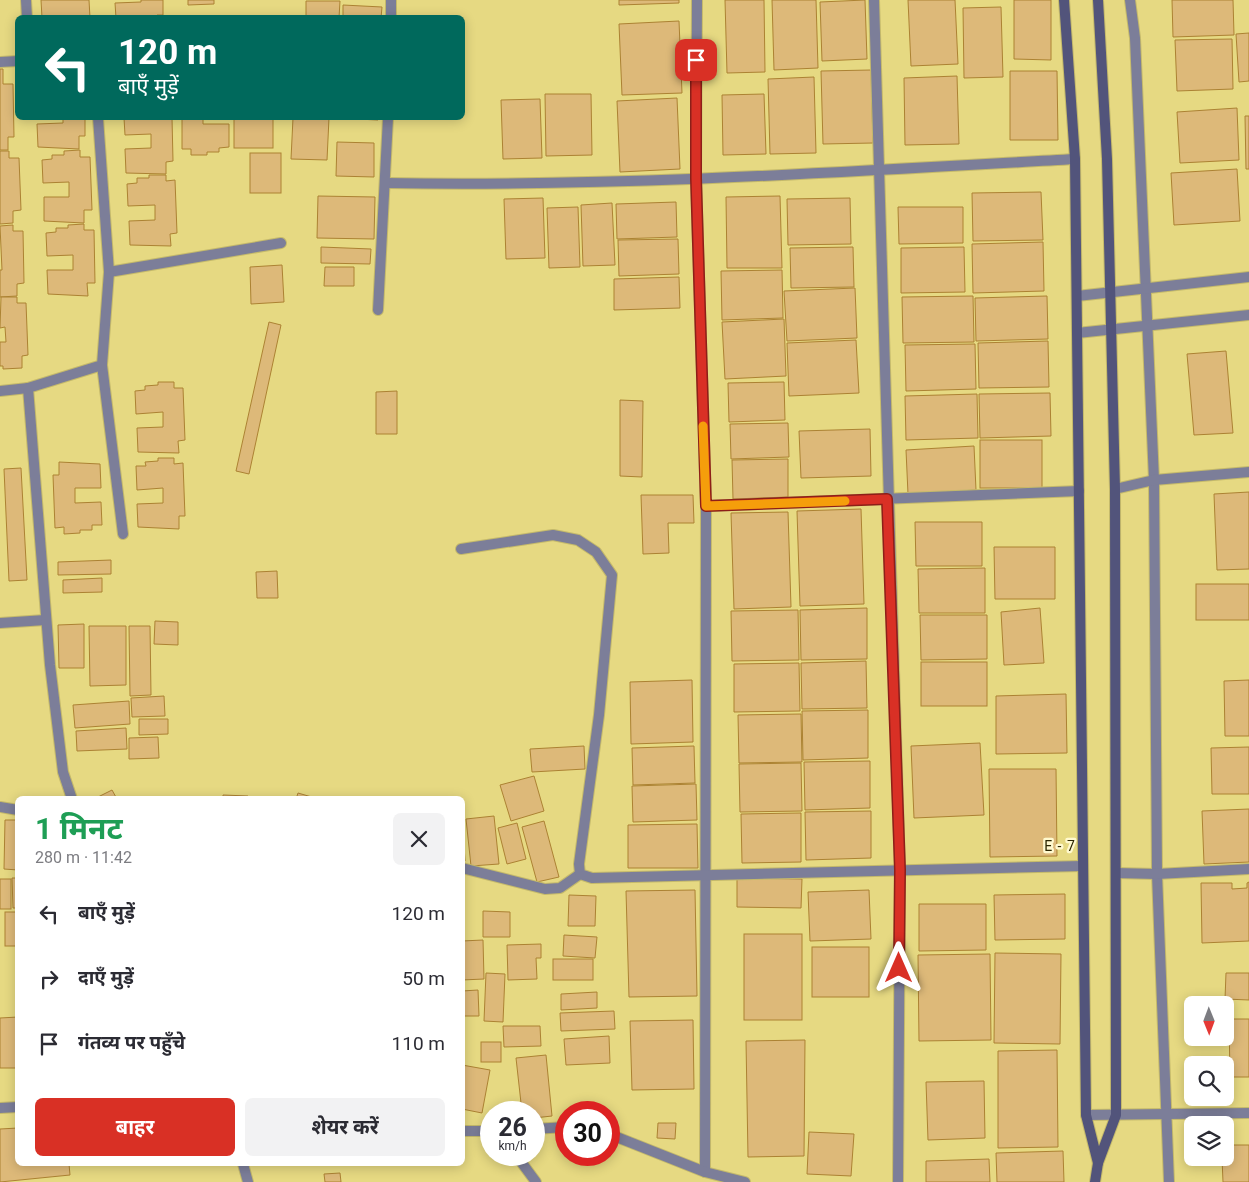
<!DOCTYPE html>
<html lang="hi">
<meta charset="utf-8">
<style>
body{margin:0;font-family:Roboto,"Noto Sans Devanagari",sans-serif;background:#f2f2f3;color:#2b2b33;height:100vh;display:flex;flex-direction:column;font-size:19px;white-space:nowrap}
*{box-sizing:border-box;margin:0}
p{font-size:16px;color:#7c7c81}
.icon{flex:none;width:28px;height:28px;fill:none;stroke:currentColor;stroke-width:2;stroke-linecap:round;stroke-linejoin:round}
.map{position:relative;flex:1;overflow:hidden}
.panel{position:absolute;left:15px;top:796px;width:450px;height:370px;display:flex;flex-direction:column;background:#fff;border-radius:8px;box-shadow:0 2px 12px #0003}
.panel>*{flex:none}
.guide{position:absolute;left:15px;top:15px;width:450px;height:105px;border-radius:8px;box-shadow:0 2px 12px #0003;background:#00695c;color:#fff;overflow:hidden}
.needle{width:32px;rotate:179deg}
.fabs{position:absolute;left:1184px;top:996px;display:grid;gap:10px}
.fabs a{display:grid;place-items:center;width:50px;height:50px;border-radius:8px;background:#fff;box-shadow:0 2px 12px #0003;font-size:25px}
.speed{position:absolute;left:480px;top:1101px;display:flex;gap:10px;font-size:25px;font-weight:700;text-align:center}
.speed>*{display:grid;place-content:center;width:65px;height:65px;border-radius:50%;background:#fff;box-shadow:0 2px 12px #0003;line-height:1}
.speed small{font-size:12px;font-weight:400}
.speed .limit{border:8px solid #d22;background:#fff;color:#111}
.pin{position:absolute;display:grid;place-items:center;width:42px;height:42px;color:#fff;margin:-21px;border-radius:10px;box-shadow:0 2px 8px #0006}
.me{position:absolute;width:55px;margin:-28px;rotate:0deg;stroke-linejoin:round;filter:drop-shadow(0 0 4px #0008)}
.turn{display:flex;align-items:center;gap:18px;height:105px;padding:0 20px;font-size:22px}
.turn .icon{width:65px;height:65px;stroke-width:2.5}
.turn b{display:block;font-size:35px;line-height:42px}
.round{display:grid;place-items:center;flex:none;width:52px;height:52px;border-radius:8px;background:#f2f2f3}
.summary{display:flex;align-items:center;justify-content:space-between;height:85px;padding:0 20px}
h1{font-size:30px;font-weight:700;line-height:38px;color:#1e9e55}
.button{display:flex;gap:10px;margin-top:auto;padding:10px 20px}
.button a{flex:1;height:58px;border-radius:8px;background:#d93025;color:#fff;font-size:20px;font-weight:700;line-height:58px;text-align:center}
.button a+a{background:#f2f2f3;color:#2b2b33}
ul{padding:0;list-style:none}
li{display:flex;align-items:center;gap:15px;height:65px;padding:0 20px}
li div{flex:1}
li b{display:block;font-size:19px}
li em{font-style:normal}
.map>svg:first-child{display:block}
</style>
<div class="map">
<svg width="1249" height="1182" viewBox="0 0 1249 1182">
<rect width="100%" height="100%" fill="#e6d982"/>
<g fill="#ddb979" stroke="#ac8233">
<polygon points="41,0 89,0 90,18 42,18"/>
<polygon points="141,0 163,0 163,15 157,15 157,18 116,18 115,3 141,2"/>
<polygon points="188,0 214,0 214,4 188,5"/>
<polygon points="619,0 679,0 679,3 619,5"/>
<polygon points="725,0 764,0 765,72 727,73"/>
<polygon points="772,0 816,0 818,68 774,70"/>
<polygon points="865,0 867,59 822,61 820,2"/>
<polygon points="908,0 955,0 958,64 911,66"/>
<polygon points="1014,0 1051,0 1051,60 1014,59"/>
<polygon points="1172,0 1233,0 1234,35 1173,37"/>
<polygon points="306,1 340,1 339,18 306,18"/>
<polygon points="343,5 382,7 381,18 343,18"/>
<polygon points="1001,7 1003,77 964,78 963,8"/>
<polygon points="679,21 682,93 622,95 619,24"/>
<polygon points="1249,33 1249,81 1239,82 1236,34"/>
<polygon points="1232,39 1233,89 1177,91 1175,40"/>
<polygon points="0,69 3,69 3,84 13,84 14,137 8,137 8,150 0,150"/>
<polygon points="871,70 873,143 823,144 821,71"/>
<polygon points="1010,71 1057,71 1058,140 1010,140"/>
<polygon points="957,76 959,144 905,145 904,78"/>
<polygon points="814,77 816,153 770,154 768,79"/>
<polygon points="545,94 591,94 592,155 546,156"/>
<polygon points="764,94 766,154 723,155 722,95"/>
<polygon points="677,98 680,169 620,172 617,101"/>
<polygon points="540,99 542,158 503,159 501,100"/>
<polygon points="1237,108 1239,160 1180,163 1177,112"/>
<polygon points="1245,116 1249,116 1249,169 1246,169"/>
<polygon points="63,118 85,118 85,136 79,136 79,149 38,147 37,124 63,123"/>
<polygon points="124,118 172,118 173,161 166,162 166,174 126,173 125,149 151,148 151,134 125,135"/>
<polygon points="182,118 203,118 203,124 229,124 229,147 219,148 219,152 207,152 207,155 191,155 191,149 182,149"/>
<rect x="234" y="118" width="39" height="30"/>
<polygon points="293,118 329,118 327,160 291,159"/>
<polygon points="336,118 378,118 378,120"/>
<polygon points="337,142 374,143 374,177 336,176"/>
<polygon points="80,150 80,157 90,157 92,210 84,210 84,223 44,221 44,197 69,197 69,182 43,183 42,160 52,159 52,155 64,155 64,151"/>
<polygon points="0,151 9,151 9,158 19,158 21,210 13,211 13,223 0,224"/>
<rect x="250" y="153" width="31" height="40"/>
<polygon points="1237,169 1240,221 1174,225 1171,173"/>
<polygon points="149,175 166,175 166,181 175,180 177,233 170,234 171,246 130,245 129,221 155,220 155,205 128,206 127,184 137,183 137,178 149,178"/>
<polygon points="1041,192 1043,240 973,241 972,193"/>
<polygon points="318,196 375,197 374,239 317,238"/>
<polygon points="780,196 782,268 727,268 726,197"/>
<polygon points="543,198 545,258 506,259 504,199"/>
<polygon points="850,198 851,244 788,245 787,199"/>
<polygon points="676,202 677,237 617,239 616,204"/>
<polygon points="612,203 615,265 583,266 581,205"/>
<polygon points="578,207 580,267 549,268 547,208"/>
<polygon points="898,207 963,207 963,243 899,244"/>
<polygon points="84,224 84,230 94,230 95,283 87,283 88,296 48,294 47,270 73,270 73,255 47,256 46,233 56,232 56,228 68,228 68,225"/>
<polygon points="13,225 13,231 23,231 24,283 17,284 17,296 0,297 0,270 2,270 0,226"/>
<polygon points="678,239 679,274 619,276 618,240"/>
<polygon points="1043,242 1044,291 973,293 972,244"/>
<polygon points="321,247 371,249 370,264 321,263"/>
<polygon points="853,247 854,287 791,288 790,248"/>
<polygon points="964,247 965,292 901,293 901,248"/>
<polygon points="282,265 284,302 251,304 250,267"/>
<polygon points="325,267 354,267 354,286 324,286"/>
<polygon points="782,270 783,318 722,320 721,271"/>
<polygon points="679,277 680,308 614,310 614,279"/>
<polygon points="855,288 857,338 787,341 784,291"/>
<polygon points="973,296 974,342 903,343 902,297"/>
<polygon points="1047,296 1048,339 976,341 975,298"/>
<polygon points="1,297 17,297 17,303 26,303 28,355 22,356 22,368 3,369 3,366 0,366 0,342 6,342 5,327 0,328"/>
<polygon points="784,319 786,376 725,379 722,322"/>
<polygon points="269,322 281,325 249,474 236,471"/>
<polygon points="856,340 859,393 789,396 787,343"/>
<polygon points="1048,341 1049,387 979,388 978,343"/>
<polygon points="975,344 976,389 906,391 905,345"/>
<polygon points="1226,351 1233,433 1194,435 1187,354"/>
<polygon points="158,382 174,382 174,388 183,388 185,440 178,441 179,453 138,452 137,428 163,427 163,412 136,414 135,391 145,390 145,386 158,385"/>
<polygon points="784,382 785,420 729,422 728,383"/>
<polygon points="397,391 397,434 376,434 376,392"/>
<polygon points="1050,393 1051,436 980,438 979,394"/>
<polygon points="977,394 978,438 906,440 905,396"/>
<polygon points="620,400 643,401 642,477 620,476"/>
<polygon points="788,423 789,457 731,459 730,424"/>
<polygon points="870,429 871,476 801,478 799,431"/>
<rect x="980" y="440" width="62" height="48"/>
<polygon points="974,446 976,490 908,494 906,450"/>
<polygon points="158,458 174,458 174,464 183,463 185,516 179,516 179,529 138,527 137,504 163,503 163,488 137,490 136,466 146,466 145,462 158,461"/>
<polygon points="788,459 788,497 733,499 732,460"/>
<polygon points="59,462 100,464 101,488 75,488 75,503 101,502 102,525 92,525 92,530 80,530 80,533 64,534 64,527 55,528 53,475 59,475"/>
<polygon points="21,468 27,580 9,581 4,469"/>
<polygon points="1249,492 1249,569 1217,570 1214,494"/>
<polygon points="641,495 693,495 694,523 668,523 669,553 643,554"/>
<polygon points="861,509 864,604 800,606 797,511"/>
<polygon points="788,512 791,607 734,609 731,513"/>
<polygon points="915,522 982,522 982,566 916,566"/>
<polygon points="994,547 1055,547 1055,599 995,599"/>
<polygon points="111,560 111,574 58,575 58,562"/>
<polygon points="985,568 985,613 919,613 918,569"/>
<polygon points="277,571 278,598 257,598 256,572"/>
<polygon points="102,578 102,592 63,593 63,580"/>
<rect x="1196" y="584" width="53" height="36"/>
<polygon points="867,608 867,659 801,660 800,610"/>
<polygon points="1040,608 1044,663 1004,665 1001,612"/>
<polygon points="798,610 799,660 732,661 731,611"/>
<polygon points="920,615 987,615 987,659 921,660"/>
<polygon points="155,621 178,622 178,645 154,644"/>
<polygon points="84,624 84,668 59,668 58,625"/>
<polygon points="89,626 126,626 126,685 90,686"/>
<polygon points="129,626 150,626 151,695 130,696"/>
<polygon points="866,661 867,708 802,709 801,663"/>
<rect x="921" y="662" width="66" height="44"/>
<polygon points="799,663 800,711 734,712 734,664"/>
<polygon points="692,680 693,742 631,744 630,682"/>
<polygon points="1249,680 1249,736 1225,736 1224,681"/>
<polygon points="1066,694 1067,753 996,754 996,696"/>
<polygon points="164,696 165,716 132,717 131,698"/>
<polygon points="129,701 130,724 75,728 73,705"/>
<polygon points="868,710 868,758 803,760 802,711"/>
<polygon points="801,714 802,762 739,763 738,715"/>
<polygon points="139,719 168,719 168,734 139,735"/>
<polygon points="126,728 127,749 77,751 76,731"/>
<polygon points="158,737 159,758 129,759 129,738"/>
<polygon points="980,743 984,815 914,818 911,746"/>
<polygon points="584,746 585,769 532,772 530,749"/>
<polygon points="694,746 695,783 633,785 632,748"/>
<polygon points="1249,747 1249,794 1212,794 1211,748"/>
<polygon points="870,761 870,808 805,810 804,762"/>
<polygon points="801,763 802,811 740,812 739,764"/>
<polygon points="989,769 1056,769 1057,856 990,857"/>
<polygon points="534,776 544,811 511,821 500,785"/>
<polygon points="696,784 697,820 633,822 632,786"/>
<polygon points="112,790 117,799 94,799"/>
<polygon points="298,793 315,798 315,799 296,799"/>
<polygon points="223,795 248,796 248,799 223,799"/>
<polygon points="1249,809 1249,862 1204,864 1202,811"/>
<polygon points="871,811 871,858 806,860 805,812"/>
<polygon points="801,813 801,862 742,863 741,814"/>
<polygon points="462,814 465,861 462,861"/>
<polygon points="494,816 499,864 471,866 466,819"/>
<polygon points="5,820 18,820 18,870 4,869"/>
<polygon points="544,821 559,877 537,882 522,827"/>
<polygon points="517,823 526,859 507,864 498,828"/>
<polygon points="697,824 698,868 628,868 628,825"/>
<polygon points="12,878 18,878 18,908 13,908"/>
<polygon points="737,878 802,879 801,908 737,907"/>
<rect x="0" y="879" width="11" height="30"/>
<polygon points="1249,882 1249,941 1202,943 1201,883 1232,883 1232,889 1247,888 1247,883"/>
<polygon points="695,890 697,996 629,997 626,891"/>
<polygon points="869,890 871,939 810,941 808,892"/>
<polygon points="1065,894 1065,939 995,940 994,895"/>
<polygon points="569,895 596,896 595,926 568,926"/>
<polygon points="919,904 986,904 986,950 919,951"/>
<polygon points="483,911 510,912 510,937 483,937"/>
<rect x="5" y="912" width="13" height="34"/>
<rect x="744" y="934" width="58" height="86"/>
<polygon points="564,935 597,937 595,958 563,956"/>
<polygon points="483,940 484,979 462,980 462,941"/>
<polygon points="541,944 541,958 536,958 537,979 508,980 507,945"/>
<rect x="812" y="947" width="57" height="50"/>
<polygon points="995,953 1061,954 1060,1044 994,1043"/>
<polygon points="990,954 991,1040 919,1041 918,955"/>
<rect x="553" y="959" width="40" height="21"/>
<polygon points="486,973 505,974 503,1022 484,1021"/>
<polygon points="1226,973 1249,973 1249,1000 1225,999"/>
<polygon points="478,990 479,1016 462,1016 462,991"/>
<polygon points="597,992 597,1008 561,1010 561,994"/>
<polygon points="614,1011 615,1029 561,1031 560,1013"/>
<polygon points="18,1017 18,1068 0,1068 0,1018"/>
<polygon points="1229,1019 1249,1019 1249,1077 1230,1077"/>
<polygon points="693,1020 694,1089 632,1090 630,1021"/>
<polygon points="503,1026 540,1026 541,1046 504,1047"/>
<polygon points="609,1036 610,1063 566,1065 564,1039"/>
<polygon points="805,1040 804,1156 748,1157 746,1041"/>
<rect x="481" y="1042" width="20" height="20"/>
<polygon points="1057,1050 1058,1147 998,1148 998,1051"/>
<polygon points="546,1055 552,1116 534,1118 534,1112 522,1112 516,1058"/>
<polygon points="462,1065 490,1070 482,1113 462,1109"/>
<polygon points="984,1081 985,1138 928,1140 926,1082"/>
<polygon points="658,1123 676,1123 675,1139 657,1138"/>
<polygon points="18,1128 18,1164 69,1164 70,1175 0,1182 0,1129"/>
<polygon points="809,1132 854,1134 851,1176 807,1174"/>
<polygon points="1225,1145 1249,1145 1249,1182 1223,1182 1222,1158 1225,1158"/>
<polygon points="1063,1151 1064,1182 997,1182 996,1153"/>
<polygon points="989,1159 990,1182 926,1182 926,1161"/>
<polygon points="340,1173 341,1182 325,1182 324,1174"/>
</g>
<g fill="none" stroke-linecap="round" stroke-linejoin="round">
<defs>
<polyline id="lane" points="462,868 545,889 560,888 580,874"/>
<g id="street">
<polyline points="26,0 27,18"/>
<polyline points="697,0 696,178 706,506 705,1172"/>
<polyline points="874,0 900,870 898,1182"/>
<polyline points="1130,0 1135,38 1154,480 1157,874 1169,1182"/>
<polyline points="391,18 391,0"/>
<polyline points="0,62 18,61"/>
<path d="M386,183C616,187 845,172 1075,159"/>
<polyline points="109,272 281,243"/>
<polyline points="1077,296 1249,277"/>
<polyline points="378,310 388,118"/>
<polyline points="1077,333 1249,315"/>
<polyline points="102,365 123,534"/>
<polyline points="0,391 28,388"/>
<polyline points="1115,489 1154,480 1249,472"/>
<polyline points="706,506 1079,491"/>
<polyline points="461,549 553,535 578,540 596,552 612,575 599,715 579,864 580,874 592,878 1082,866"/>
<polyline points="0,623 45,620"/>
<polyline points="72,799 63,772 50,665 28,388 102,365 109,272 98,118"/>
<polyline points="0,807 18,810"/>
<polyline points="1116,873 1157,874 1249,869"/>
<polyline points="0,1108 18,1107"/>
<polyline points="1086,1115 1249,1113"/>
<polyline points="534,1129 566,1127"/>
<polyline points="462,1131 491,1131"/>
<polyline points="609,1134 705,1172 745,1182"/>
<polyline points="516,1155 536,1182"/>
<polyline points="243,1164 248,1182"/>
</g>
<g id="secondary">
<polyline points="1064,0 1075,159 1086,1115 1098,1163"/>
<polyline points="1095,1182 1098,1163 1116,1115 1115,489 1107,159 1098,0"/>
</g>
</defs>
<use href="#lane" stroke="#c4b96b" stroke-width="12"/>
<use href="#street" stroke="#c4b96b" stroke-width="12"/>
<use href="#secondary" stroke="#c4b96b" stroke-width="12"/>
<use href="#lane" stroke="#7c7e99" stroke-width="10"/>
<use href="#street" stroke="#7c7e99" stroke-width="10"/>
<use href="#secondary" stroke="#52547b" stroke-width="10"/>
</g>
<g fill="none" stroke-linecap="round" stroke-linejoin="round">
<defs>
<polyline id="route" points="696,60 696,178 706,506 887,499 900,870 899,968"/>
</defs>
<use href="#route" stroke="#8d1f18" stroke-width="12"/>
<use href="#route" stroke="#d93025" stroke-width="9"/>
<polyline stroke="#f59e0b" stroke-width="9" points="703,426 706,506 845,501"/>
</g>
<g text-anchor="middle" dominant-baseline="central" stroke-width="4.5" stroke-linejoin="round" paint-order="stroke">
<g font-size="14" letter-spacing="1" fill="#2b2501" stroke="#fff9cf">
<text x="1060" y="846">E - 7</text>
</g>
</g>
</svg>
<div class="fabs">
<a><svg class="needle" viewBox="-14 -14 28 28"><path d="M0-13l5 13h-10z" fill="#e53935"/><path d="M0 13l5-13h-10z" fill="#7c7c81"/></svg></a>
<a><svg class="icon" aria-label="search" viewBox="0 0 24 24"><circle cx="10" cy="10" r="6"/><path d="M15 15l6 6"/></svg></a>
<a><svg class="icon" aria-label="layers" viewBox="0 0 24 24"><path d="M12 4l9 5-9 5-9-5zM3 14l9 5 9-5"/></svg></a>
</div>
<div class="speed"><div>26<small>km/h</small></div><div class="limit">30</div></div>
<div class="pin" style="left:696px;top:60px;background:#d93025"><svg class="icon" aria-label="arrive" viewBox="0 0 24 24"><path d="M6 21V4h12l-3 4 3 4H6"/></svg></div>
<svg class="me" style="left:899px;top:968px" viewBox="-20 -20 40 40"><path d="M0-17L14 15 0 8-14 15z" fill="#d93025" stroke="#fff" stroke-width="4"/></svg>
<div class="guide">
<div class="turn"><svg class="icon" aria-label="left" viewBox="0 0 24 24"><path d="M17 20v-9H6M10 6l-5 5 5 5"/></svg><div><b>120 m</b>बाएँ मुड़ें</div></div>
</div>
<section class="panel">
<div class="summary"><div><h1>1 मिनट</h1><p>280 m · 11:42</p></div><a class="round"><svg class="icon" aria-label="close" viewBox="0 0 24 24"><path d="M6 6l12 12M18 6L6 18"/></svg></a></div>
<ul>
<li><svg class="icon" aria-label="left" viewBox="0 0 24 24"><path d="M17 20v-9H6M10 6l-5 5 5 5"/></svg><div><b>बाएँ मुड़ें</b></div><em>120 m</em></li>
<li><svg class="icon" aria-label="right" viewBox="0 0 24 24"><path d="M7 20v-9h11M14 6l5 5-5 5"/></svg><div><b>दाएँ मुड़ें</b></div><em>50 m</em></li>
<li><svg class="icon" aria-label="arrive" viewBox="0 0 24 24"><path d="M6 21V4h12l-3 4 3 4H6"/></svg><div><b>गंतव्य पर पहुँचे</b></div><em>110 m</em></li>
</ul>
<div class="button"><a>बाहर</a><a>शेयर करें</a></div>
</section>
</div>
